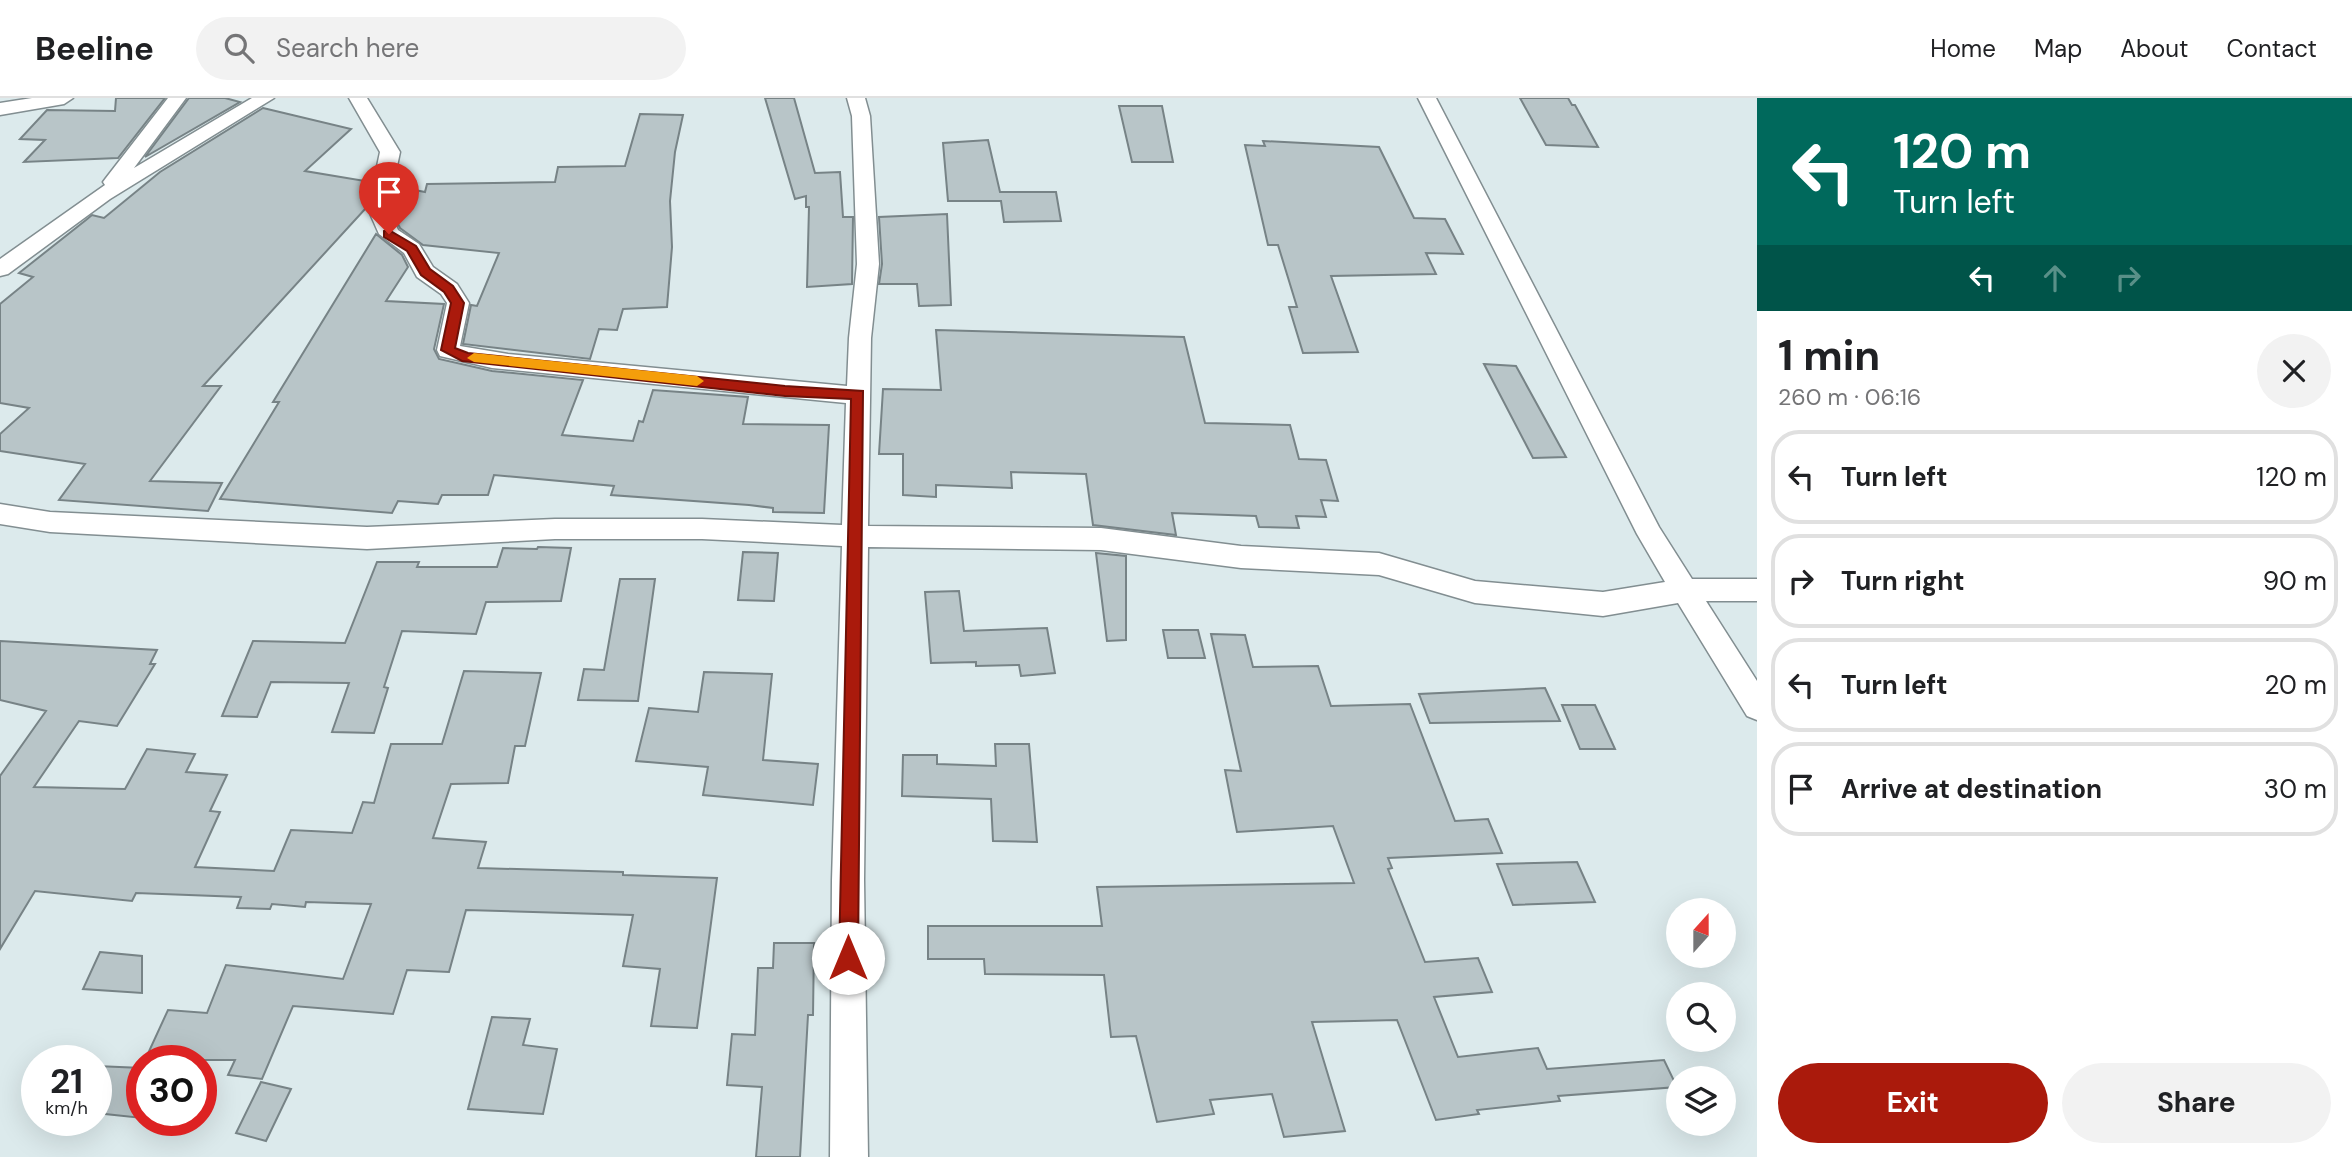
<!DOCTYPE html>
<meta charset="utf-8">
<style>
body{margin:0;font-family:"DM Sans",sans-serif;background:#f2f2f2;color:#202124;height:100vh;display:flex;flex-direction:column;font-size:26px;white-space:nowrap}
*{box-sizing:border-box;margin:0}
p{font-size:23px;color:#757577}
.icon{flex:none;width:38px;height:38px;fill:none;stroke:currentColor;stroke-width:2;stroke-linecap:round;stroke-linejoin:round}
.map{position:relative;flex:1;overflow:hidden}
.side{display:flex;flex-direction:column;background:#fff;width:595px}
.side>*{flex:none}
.banner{background:#00695c;color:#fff;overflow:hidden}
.needle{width:46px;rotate:21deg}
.fabs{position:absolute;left:1666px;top:800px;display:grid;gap:14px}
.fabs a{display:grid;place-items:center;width:70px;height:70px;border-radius:50%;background:#fff;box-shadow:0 7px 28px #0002;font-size:35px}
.speed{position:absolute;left:21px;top:947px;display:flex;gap:14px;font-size:35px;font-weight:700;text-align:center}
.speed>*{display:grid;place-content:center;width:91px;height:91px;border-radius:50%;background:#fff;box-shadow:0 7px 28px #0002;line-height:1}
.speed small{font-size:18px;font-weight:400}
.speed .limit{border:10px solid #d22;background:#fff;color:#111}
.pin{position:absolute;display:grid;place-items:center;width:60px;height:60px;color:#fff;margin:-72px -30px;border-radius:50% 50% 50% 0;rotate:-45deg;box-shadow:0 0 7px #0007}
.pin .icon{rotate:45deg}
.me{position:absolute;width:77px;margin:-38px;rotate:0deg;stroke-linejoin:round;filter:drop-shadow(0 0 5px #0008)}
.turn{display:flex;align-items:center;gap:24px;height:147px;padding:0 21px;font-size:32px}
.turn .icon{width:91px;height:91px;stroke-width:2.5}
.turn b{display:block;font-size:49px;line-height:60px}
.lanes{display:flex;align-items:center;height:66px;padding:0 21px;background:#0003;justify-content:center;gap:35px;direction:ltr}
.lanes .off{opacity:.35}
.round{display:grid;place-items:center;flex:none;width:74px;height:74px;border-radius:37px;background:#f2f2f2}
.summary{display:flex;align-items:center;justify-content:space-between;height:119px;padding:0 21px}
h1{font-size:42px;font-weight:700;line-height:52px}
.button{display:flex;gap:14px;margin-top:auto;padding:14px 21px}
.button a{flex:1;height:80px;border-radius:42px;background:#aa1a0c;color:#fff;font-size:28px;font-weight:700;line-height:80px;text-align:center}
.button a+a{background:#f2f2f2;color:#202124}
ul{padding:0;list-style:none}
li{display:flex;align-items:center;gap:21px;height:94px;margin:0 14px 10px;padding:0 7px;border:4px solid #e0e0e0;border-radius:28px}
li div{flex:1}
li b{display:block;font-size:26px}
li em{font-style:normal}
header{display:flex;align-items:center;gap:42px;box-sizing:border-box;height:98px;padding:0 35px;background:#fff;border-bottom:2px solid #e0e0e0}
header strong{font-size:33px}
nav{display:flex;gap:38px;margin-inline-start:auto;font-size:24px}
.search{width:490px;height:63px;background:#f2f2f2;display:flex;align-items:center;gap:18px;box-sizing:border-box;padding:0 24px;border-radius:38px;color:#757577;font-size:26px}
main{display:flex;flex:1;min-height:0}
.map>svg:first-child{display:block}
</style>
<header>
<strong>Beeline</strong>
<div class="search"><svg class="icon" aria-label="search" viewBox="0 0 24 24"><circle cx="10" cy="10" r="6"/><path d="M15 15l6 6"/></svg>Search here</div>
<nav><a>Home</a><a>Map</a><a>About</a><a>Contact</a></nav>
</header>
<main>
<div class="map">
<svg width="1757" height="1059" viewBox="0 0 1757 1059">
<rect width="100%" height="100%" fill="#dceaec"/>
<g fill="#b8c5c8" stroke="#778386" stroke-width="2">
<polygon points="116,0 165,0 118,60 24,64 45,42 20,41 47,12 115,13"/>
<polygon points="189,0 225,0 240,4 145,59"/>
<polygon points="765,0 794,0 815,75 840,74 843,119 853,119 852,186 807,189 809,109 806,109 806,98 795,101"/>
<polygon points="1520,0 1568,0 1572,7 1575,7 1598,49 1546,47"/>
<polygon points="1119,8 1162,8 1173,64 1132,64"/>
<polygon points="263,10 351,31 305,73 371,84 366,110 203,288 221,288 150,383 222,385 208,413 59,402 85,366 0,353 0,336 29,310 0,305 0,206 33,179 19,175 86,122 92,117 104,120 160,74"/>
<polygon points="640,16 683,17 675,54 670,103 672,149 667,209 623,211 617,232 599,231 590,261 463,246 471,207 477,208 499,155 423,147 400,130 391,112 405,90 425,94 427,86 555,84 558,69 625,68"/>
<polygon points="988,42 1000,94 1056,94 1061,123 1004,124 1001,103 948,103 943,45"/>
<polygon points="1263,43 1379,49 1414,120 1445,121 1463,156 1426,155 1436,176 1331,178 1358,254 1303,255 1289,209 1297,209 1278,147 1268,147 1245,47 1265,48"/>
<polygon points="947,116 951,207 919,208 917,186 879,186 882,166 879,119"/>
<polygon points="376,136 402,157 408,169 386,203 444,206 434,251 439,261 492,273 583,282 562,337 633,343 639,323 643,324 653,292 748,299 743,326 829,327 824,415 773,414 773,410 749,407 611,397 614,388 494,377 488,397 442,397 438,406 398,403 392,415 220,401 279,304 273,304"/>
<polygon points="936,232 1184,239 1205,325 1290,327 1299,361 1326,362 1338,403 1321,402 1326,419 1296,418 1299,430 1259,429 1256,418 1172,415 1176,437 1093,427 1086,376 1011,374 1012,390 936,387 936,399 903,397 903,356 879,356 883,291 941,292"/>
<polygon points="1484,266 1516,268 1566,359 1533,360"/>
<polygon points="538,449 571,450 561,503 486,504 476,536 402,533 384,589 388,590 374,635 332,634 349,585 271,584 257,619 222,618 253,543 345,545 377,464 419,464 417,469 497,469 503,450 537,451"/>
<polygon points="743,454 778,455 774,503 738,502"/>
<polygon points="1096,455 1126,458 1126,542 1107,543"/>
<polygon points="620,481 655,481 638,603 578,602 584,571 604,572"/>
<polygon points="959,493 964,533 1047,530 1055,575 1021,578 1019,567 976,568 976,564 931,565 925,494"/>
<polygon points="1163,532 1198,532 1205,560 1168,560"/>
<polygon points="1211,536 1245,537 1253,569 1318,568 1331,608 1410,606 1455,723 1488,721 1502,755 1388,760 1392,770 1388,771 1425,864 1478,860 1492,894 1434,899 1458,959 1538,950 1547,971 1664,962 1677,989 1558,998 1560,1003 1477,1012 1479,1016 1436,1022 1397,922 1312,924 1345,1033 1284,1039 1272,996 1210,1002 1214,1016 1157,1024 1136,938 1111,939 1104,877 985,876 984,861 928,861 928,828 1102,828 1097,789 1354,785 1333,728 1237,734 1225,672 1241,673"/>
<polygon points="0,543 157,552 150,566 155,566 117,628 79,623 34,689 125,691 147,651 195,656 186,674 227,677 210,713 220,714 195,769 274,773 291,732 352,735 363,704 374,705 391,646 442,646 464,573 541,575 525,648 515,648 508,685 451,686 433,740 486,744 478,770 623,774 623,777 717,780 697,930 651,928 660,871 623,868 633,817 466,812 449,874 407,872 393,916 293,908 262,981 228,977 235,962 145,962 168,912 207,915 226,867 343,881 371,806 306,804 305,809 272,806 270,811 237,810 241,799 136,795 132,803 35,793 0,851 0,678 46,613 0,602"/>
<polygon points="704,574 772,576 763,662 818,666 813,707 703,697 708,669 636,663 649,610 698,614"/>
<polygon points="1545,590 1560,623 1430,625 1419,596"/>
<polygon points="1562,607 1595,607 1615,651 1580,651"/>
<polygon points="995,646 1029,646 1037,744 993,743 991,701 902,698 903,657 937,657 937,666 996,668"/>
<polygon points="1577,764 1595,804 1513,807 1497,766"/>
<polygon points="774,845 814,845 813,917 808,917 800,1059 756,1059 762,989 727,987 732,936 755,937 758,870 773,870"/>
<polygon points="100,854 142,858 142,895 83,891"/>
<polygon points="492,919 530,921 523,947 557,951 543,1016 468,1011"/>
<polygon points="96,968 142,970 142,1020 96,1015"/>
<polygon points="261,984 291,991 266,1043 236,1035"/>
</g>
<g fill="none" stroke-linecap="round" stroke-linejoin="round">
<defs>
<g id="minor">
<polygon points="32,0 73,0 64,6 0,17 0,5"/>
<polygon points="168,0 186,0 134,70 252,0 274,0 110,101 8,176 0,178 0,161 105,87 103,84 106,80"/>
<polygon points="349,0 367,0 400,54 388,111 398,132 419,146 433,169 457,186 469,205 460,248 508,256 847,288 849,240 857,166 852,18 847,0 865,0 870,18 879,166 871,240 868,428 1101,430 1241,448 1379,455 1475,483 1603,494 1665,484 1637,436 1418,0 1436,0 1659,429 1692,481 1757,481 1757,503 1706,503 1757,583 1757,622 1747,618 1678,505 1603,518 1475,505 1379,477 1241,470 1101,452 868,449 864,782 868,1059 830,1059 832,782 842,448 702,441 555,441 367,451 50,434 0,426 0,406 50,414 367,429 555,421 702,421 842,427 846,305 492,270 440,258 437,252 447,205 441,196 417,179 404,155 379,136 368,111 380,54"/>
</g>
</defs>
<use href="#minor" stroke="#828e91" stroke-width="3"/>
<use href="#minor" fill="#fff" fill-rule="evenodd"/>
</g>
<polygon fill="#aa1a0c" stroke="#6e1108" stroke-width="2" points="389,132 416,148 430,171 453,188 464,205 455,250 468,255 785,288 863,293 858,860 855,867 848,870 842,867 839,860 851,301 785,298 462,263 441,252 451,205 444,194 421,177 407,153 384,139 384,133"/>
<polygon fill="#f59e0b" points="474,255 697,278 704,283 697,288 474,264 467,260"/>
</svg>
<div class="fabs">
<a><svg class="needle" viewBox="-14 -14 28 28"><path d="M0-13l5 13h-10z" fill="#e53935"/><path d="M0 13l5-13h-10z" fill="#757577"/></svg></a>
<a><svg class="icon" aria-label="search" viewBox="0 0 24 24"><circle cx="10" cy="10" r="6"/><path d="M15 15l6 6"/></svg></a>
<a><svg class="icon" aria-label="layers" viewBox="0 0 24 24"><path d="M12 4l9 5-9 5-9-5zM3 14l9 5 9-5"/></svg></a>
</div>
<div class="speed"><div>21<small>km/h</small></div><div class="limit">30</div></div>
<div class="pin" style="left:389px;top:136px;background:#d93025"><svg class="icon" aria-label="arrive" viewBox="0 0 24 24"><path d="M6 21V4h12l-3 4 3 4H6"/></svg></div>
<svg class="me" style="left:848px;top:860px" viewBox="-20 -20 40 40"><circle r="19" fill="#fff"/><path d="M0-13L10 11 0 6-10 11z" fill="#aa1a0c"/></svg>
</div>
<section class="side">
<div class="banner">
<div class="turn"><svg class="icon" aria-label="left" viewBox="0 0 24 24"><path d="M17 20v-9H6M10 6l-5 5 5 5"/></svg><div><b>120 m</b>Turn left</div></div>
<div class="lanes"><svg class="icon" aria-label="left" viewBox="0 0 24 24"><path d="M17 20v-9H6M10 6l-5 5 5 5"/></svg><svg class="icon off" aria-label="ahead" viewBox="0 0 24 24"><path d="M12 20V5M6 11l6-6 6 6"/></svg><svg class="icon off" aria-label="right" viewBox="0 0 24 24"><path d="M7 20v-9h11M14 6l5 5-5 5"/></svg></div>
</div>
<div class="summary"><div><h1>1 min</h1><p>260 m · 06:16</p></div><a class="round"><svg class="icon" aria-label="close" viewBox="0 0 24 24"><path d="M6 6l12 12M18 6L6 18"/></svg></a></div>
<ul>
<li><svg class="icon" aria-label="left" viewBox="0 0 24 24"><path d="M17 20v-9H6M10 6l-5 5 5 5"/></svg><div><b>Turn left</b></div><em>120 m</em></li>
<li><svg class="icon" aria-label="right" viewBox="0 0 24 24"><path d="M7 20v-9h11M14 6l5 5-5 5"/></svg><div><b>Turn right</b></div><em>90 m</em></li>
<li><svg class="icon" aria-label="left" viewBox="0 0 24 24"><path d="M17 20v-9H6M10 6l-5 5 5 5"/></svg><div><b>Turn left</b></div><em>20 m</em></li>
<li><svg class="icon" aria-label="arrive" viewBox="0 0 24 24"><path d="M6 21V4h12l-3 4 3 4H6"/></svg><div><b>Arrive at destination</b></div><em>30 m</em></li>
</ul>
<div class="button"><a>Exit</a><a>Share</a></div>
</section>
</main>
